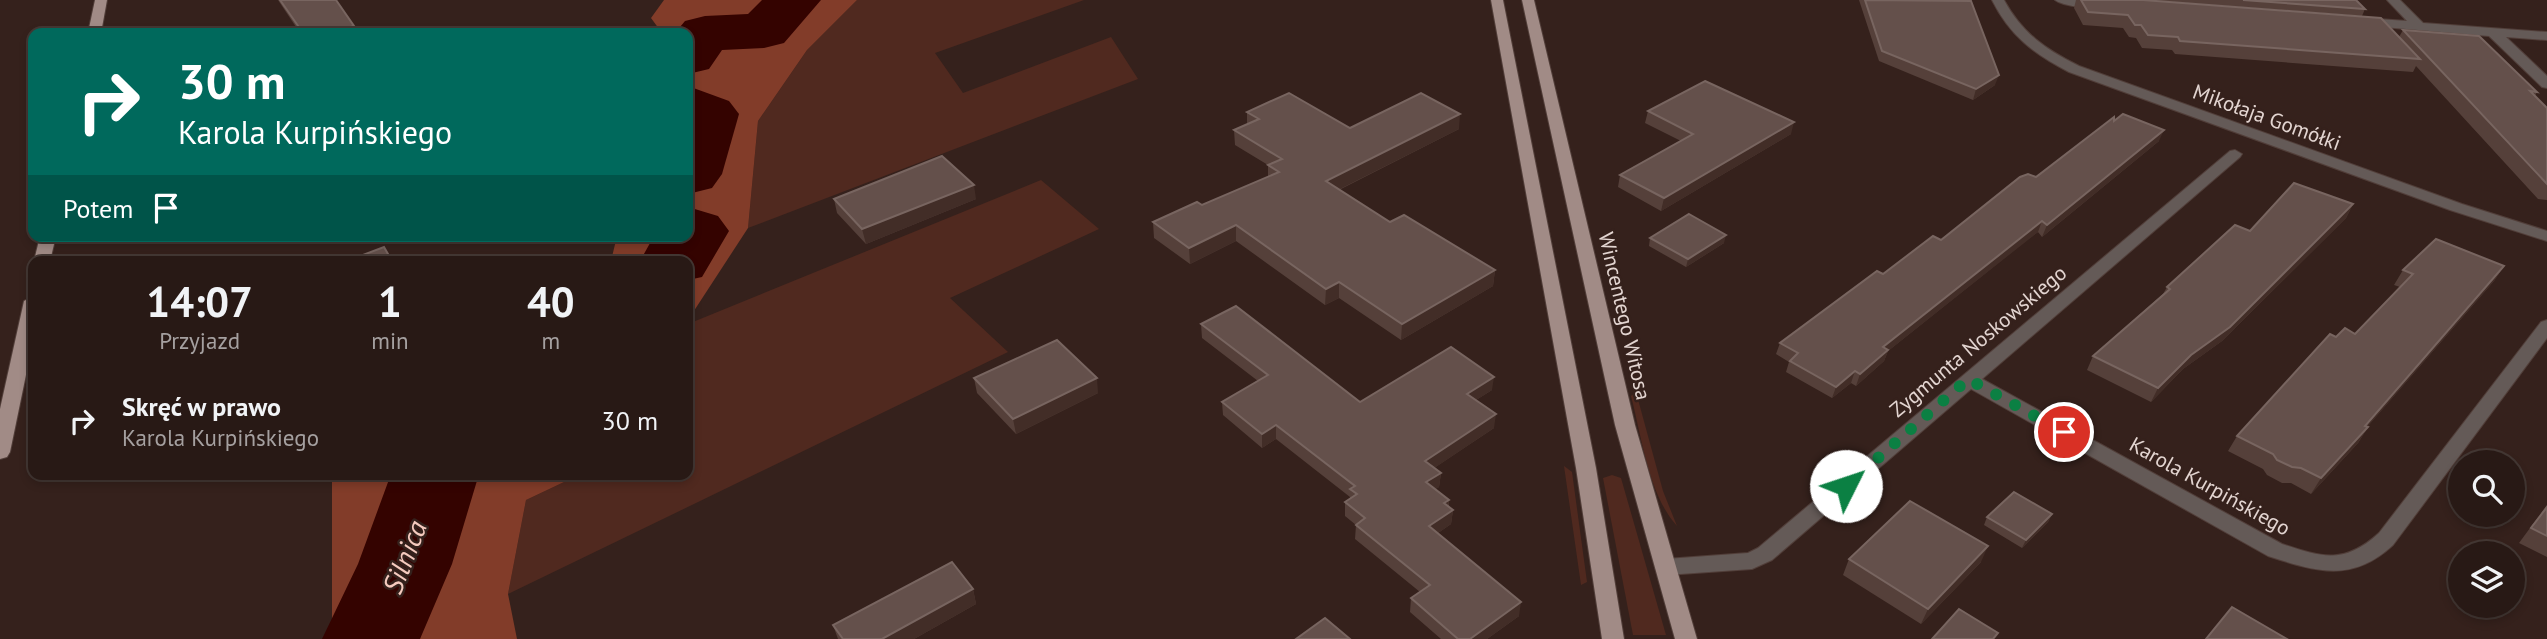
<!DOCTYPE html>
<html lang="pl">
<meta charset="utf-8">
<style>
body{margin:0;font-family:"PT Sans",sans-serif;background:#30221e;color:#f1f3f6;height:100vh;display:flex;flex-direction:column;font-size:26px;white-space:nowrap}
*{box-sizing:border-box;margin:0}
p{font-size:23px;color:#a5a0a0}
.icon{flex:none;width:38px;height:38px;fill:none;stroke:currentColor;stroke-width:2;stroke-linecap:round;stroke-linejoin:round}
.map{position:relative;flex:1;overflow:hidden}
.panel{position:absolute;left:28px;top:256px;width:665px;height:224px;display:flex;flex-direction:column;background:#281915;border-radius:14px;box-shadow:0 4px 10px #0003,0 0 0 2px #443834}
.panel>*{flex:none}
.banner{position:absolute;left:28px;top:28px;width:665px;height:214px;border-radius:14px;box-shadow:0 4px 10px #0003,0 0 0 2px #443834;background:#00695c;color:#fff;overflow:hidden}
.controls{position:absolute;left:2448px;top:450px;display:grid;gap:14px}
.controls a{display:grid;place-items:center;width:77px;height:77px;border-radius:50%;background:#281915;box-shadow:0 4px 10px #0003,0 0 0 2px #443834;font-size:35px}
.pin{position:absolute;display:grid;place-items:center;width:60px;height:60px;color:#fff;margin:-30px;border:4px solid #fff;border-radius:50%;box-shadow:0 2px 7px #0007}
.me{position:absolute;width:77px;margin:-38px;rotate:49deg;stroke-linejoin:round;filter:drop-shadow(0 0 5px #0008)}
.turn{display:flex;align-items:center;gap:24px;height:147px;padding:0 35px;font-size:32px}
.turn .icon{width:91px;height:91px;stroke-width:2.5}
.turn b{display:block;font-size:49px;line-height:60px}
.then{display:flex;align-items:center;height:66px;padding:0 35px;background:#0003;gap:14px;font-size:26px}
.eta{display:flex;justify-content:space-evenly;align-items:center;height:119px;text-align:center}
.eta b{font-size:42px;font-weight:700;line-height:49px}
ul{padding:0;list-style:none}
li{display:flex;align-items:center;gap:21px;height:91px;padding:0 35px}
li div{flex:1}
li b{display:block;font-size:26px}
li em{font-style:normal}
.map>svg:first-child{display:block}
</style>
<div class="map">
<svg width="2547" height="639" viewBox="0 0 2547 639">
<rect width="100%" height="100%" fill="#35211c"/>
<g fill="#50291f">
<polygon points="857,0 1084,0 935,53 963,93 1111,37 1138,79 748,228 758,121 807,50"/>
<polygon points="1041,180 1099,229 950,298 1008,352 508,594 526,500 581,474 688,474 688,324"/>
<path d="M1636,392L1663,491L1677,526C1648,494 1642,437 1631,396Z"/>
<polygon points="1564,466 1572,472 1587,582 1581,585"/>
<polygon points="1612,475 1621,478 1666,635 1633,635 1603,478"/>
</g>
<g fill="#823c29">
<polygon points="664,0 857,0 807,50 758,121 748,228 688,320 688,261 611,261 617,236 688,236 688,33 662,33 651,18"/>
<polygon points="332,474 581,474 526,500 508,594 517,639 332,639"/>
</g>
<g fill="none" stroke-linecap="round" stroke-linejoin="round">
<g fill="#340300" fill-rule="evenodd">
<polygon points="762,0 821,0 784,43 764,48 722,50 709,69 688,74 688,33 675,33 685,21 705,16 748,14"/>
<polygon points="688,86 729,101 739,114 722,174 712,188 688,194"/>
<polygon points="688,207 718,216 729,231 702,277 688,280 688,261 640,261 654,236 688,236"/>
<polygon points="391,474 479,474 452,564 420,639 322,639 358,564"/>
</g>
<defs>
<g id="minor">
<path d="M1992,0H2004C2022,33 2045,49 2079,66L2462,204L2547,231V241L2450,210L2069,72C2034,54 2010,36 1992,0Z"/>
<path d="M2055,0H2102L2105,3C2096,10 2064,7 2055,0Z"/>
<polygon points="2387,0 2400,0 2423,23 2547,32 2547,40 2506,37 2547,76 2547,88 2542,87 2489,36 2359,25 2359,19 2364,18 2407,21"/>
<path d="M2235,150L2242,154L2240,157L1982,379L2282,544C2323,558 2345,564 2379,533L2541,322L2547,320V338L2393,545C2352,583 2317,572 2268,556L1971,389L1772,560L1752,569L1666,575L1658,573L1655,567L1658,561L1666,559L1748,553L1758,548L2230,151Z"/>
</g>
<g id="major">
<polygon points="95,0 107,0 101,33 88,33"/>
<polygon points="1491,0 1503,0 1596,468 1624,639 1602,639 1576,468"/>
<polygon points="1522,0 1534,0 1635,425 1697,639 1675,639 1615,425"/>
<polygon points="40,236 56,236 50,261 34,261"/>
<polygon points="33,296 33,341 10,452 7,457 0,459 0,409 24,301"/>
</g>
</defs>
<use href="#minor" stroke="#513e39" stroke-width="2"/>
<use href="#major" stroke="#513e39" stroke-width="2"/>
<use href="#minor" fill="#645a57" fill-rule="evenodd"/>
<use href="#major" fill="#a18b86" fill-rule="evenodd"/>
</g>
<g fill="#55403a">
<polygon points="278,0 336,0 354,26 357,33 300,33"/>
<polygon points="1859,0 1965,0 1995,85 1973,100 1879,61"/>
<polygon points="2076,0 2143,0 2399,37 2403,30 2537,92 2535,96 2547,108 2547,200 2538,199 2416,66 2413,72 2175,54 2172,50 2142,48 2136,38 2129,37 2123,28 2083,25 2074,8"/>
<polygon points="2147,0 2356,0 2365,9 2362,16"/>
<polygon points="1648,111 1791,134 1661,211 1618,187 1620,175 1681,141 1645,123"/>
<polygon points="1247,112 1350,128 1459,129 1339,190 1390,222 1495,270 1493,286 1401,340 1339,298 1325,305 1236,241 1190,264 1154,238 1153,222 1202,205 1268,177 1268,165 1235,145 1234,130 1247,124"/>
<polygon points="2114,121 2159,141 2042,237 2038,232 2027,240 1888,351 1884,361 1856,386 1851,383 1832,398 1786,372 1789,362 1776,354 1780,343 1883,274 1941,240 2036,177"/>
<polygon points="834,199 976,199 866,244 837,213"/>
<polygon points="2353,204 2346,218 2222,341 2183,369 2151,402 2087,370 2093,356 2163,294 2167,287 2250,231"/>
<polygon points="1650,238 1724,243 1686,267 1649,246"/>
<polygon points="2504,266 2494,281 2367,427 2368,427 2358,443 2311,494 2291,483 2282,483 2267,475 2263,469 2228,451 2237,436 2336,337 2355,334 2400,287 2394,285 2403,270"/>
<polygon points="1201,324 1360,402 1492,390 1476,400 1494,428 1434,468 1441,473 1439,487 1435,489 1449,500 1449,507 1453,510 1451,524 1438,533 1519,616 1487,639 1441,639 1410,612 1411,598 1420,592 1355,539 1356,525 1345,516 1345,502 1350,499 1350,497 1276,439 1262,448 1223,415 1222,402 1258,381 1202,338"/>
<polygon points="974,378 1098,393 1016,434 977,393"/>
<polygon points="2547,505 2547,557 2519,543"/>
<polygon points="2052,514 2048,522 2022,548 1984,525 1987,517"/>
<polygon points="1849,559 1981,562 1921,624 1843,575"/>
<polygon points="973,589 976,604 914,639 838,639 833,625"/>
</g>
<g fill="#422d27">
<polygon points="354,26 357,33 328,33"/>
<polygon points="1999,75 1995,85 1973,100 1976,89"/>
<polygon points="1460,114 1459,129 1326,196 1326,181"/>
<polygon points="1794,122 1791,134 1661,211 1664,198"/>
<polygon points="2164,130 2159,141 2042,237 2047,225"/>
<polygon points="974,185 976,199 866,244 862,229"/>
<polygon points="2353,204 2346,218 2222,341 2183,369 2151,402 2158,388 2191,355"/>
<polygon points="2042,221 2038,232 1888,351 1884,361 1856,386 1860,374 1883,347"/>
<polygon points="1236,225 1236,241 1190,264 1189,248"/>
<polygon points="1726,235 1724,243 1686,267 1688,259"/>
<polygon points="2504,266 2494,281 2355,441 2365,426"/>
<polygon points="1495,270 1493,286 1401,340 1402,324"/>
<polygon points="1339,282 1339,298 1325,305 1326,289"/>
<polygon points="1855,371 1851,383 1832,398 1836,387"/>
<polygon points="1494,377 1492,390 1465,407 1467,394"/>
<polygon points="1097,378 1098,393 1016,434 1013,419"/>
<polygon points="1496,414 1494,428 1424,475 1425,461"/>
<polygon points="1276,425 1276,439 1262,448 1262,434"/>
<polygon points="2368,427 2358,443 2311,494 2321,478"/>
<polygon points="1441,473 1439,487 1425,496 1426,482"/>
<polygon points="1449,500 1448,513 1453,510 1451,524 1428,540 1429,526 1444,503"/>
<polygon points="2052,514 2048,522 2022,548 2026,540"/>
<polygon points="1988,546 1981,562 1921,624 1928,609"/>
<polygon points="973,589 976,604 914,639 882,639"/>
<polygon points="1521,602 1519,616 1487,639 1470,639"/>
</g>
<g fill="#64504b" stroke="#786560" stroke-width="2">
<polygon points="280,0 336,0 354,26 328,33 303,33"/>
<polygon points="1865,0 1971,1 1999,75 1976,89 1882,51"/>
<polygon points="2081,0 2143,0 2381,18 2420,59 2180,41 2178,37 2148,35 2141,25 2135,25 2128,15 2088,12"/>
<polygon points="2243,0 2356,0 2365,9"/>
<polygon points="2403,30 2479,36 2537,92 2530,91 2547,108 2547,184"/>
<polygon points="1705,81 1794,122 1664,198 1620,175 1693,134 1648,111"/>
<polygon points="1289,93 1350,128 1421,93 1460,114 1326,181 1390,222 1404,215 1495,270 1402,324 1339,282 1326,289 1236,225 1189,248 1153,222 1197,202 1202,205 1279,172 1268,165 1282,159 1234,130 1259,119 1247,112"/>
<polygon points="2123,114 2164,130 2047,225 2042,221 2032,229 1883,347 1888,350 1860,374 1855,371 1836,387 1790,361 1798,353 1780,343 1877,271 1883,274 1933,236 1941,240 2020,177 2028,174 2036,177 2114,117 2114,121"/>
<polygon points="942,156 974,185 862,229 834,199"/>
<polygon points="2294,183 2353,204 2230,327 2191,355 2158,388 2093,356 2170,289 2167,287 2235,225 2250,231"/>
<polygon points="1689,214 1726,235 1688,259 1650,238"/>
<polygon points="2436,239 2504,266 2365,426 2368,427 2321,478 2301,468 2292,467 2277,460 2273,454 2237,436 2330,334 2336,337 2345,328 2355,334 2413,274 2403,270"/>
<polygon points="384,247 392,261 347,261"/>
<polygon points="1236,306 1360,402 1451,347 1494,377 1467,394 1496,414 1425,461 1441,473 1426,482 1449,500 1444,503 1453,510 1429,526 1521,602 1470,639 1458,639 1411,598 1430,585 1356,525 1365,518 1345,502 1357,494 1350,489 1355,486 1276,425 1262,434 1222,402 1268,375 1201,324"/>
<polygon points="1057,340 1097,378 1013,419 974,378"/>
<polygon points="2014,492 2052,514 2026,540 1987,517"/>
<polygon points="1910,501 1988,546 1928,609 1849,559"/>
<polygon points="2547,507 2547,536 2531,528"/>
<polygon points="952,562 973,589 882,639 843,639 833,625"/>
<polygon points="2232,607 2287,639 2206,639"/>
<polygon points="1959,609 1998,633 1993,639 1932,639"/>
<polygon points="1325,618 1350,639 1296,639"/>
</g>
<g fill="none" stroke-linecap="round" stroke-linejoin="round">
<polyline stroke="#0b8043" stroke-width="12" stroke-dasharray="0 21.6" points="1846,486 1968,379 2064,432"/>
</g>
<g text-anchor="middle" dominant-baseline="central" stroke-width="5" stroke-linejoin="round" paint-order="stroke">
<g font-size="21" fill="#e3d5d1" stroke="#35211c">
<text transform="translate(2267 117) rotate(20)">Mikołaja Gomółki</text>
<text transform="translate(1625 316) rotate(77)">Wincentego Witosa</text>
<text transform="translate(1978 341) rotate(-40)">Zygmunta Noskowskiego</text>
<text transform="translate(2210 486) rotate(29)">Karola Kurpińskiego</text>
</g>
<g font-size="28" font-style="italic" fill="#f5cabe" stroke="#35211c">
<text transform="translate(404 557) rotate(-69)">Silnica</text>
</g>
</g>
</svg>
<div class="controls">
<a><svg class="icon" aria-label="search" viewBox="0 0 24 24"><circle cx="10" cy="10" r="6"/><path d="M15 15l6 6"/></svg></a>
<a><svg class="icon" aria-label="layers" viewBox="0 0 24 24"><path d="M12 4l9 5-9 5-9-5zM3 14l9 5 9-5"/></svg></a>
</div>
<div class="pin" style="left:2064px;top:432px;background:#d93025"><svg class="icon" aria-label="arrive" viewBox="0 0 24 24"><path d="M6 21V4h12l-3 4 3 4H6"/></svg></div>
<svg class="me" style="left:1846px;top:486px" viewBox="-20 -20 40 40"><circle r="19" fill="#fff"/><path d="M0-13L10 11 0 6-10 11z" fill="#0b8043"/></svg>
<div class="banner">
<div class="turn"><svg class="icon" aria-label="right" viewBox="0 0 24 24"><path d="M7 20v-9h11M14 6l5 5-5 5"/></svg><div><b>30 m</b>Karola Kurpińskiego</div></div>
<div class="then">Potem<svg class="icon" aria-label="arrive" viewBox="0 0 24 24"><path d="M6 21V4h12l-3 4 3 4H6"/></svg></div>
</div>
<section class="panel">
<div class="eta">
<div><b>14:07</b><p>Przyjazd</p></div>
<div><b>1</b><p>min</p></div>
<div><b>40</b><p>m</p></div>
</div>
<ul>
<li><svg class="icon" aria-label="right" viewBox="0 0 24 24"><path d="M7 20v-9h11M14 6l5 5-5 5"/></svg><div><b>Skręć w prawo</b><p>Karola Kurpińskiego</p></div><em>30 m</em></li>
</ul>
</section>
</div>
